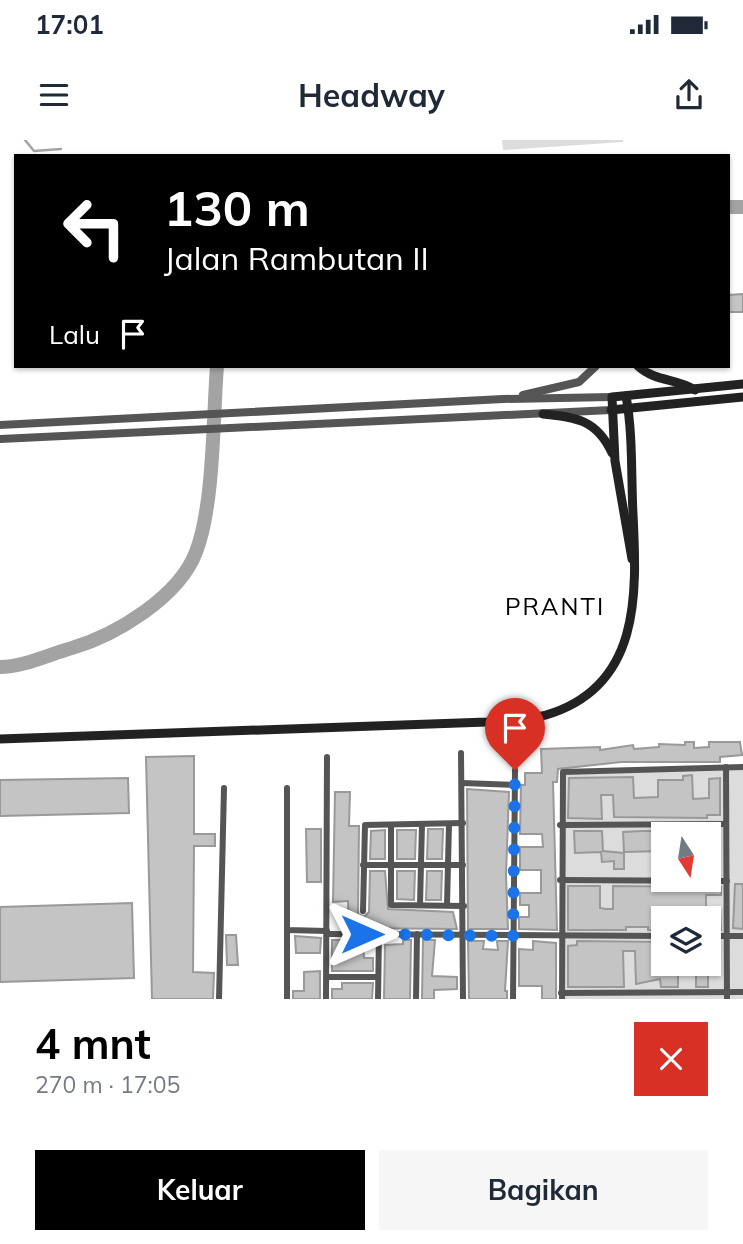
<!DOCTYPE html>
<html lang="id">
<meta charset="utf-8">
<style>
body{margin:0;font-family:Mulish,sans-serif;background:#f6f6f7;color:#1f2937;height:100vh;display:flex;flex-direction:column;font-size:26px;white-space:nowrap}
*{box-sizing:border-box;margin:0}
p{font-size:23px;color:#747a83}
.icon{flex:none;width:38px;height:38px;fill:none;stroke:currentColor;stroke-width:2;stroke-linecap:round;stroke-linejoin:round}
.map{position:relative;height:859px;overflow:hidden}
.sheet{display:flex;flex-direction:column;background:#fff;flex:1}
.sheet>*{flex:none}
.guide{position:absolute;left:14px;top:14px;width:716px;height:214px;border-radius:0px;box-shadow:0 2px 5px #0004;background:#000;color:#fff;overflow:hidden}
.needle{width:46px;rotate:168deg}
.tools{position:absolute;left:651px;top:682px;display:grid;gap:14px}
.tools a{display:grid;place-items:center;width:70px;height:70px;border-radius:0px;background:#fff;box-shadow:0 2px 5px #0004;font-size:35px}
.pin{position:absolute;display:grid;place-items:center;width:60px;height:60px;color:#fff;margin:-72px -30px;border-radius:50% 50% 50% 0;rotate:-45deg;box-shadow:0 0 7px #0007}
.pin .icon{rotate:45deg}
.me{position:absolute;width:77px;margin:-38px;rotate:90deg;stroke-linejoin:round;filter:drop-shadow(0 0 5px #0008)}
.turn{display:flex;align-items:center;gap:24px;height:147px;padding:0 35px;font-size:32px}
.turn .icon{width:91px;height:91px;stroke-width:2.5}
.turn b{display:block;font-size:49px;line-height:60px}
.then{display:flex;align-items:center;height:66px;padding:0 35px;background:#0003;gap:14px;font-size:26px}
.round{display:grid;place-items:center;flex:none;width:74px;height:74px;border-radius:0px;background:#f6f6f7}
.head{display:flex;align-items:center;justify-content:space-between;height:119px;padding:0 35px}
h1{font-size:42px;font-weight:700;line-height:52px;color:#000}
.button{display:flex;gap:14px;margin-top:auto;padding:14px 35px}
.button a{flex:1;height:80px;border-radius:0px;background:#000;color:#fff;font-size:28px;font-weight:700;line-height:80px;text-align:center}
.button a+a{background:#f6f6f7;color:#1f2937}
.status{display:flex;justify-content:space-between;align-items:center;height:49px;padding:0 35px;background:#fff;direction:ltr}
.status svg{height:19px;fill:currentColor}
header{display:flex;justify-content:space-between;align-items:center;height:91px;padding:0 35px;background:#fff;font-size:32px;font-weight:700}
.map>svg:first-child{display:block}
</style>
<div class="status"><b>17:01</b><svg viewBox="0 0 49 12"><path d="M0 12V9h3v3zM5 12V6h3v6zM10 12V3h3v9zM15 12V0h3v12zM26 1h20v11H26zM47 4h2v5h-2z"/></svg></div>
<header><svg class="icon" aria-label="menu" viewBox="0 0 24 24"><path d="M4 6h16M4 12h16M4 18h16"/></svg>Headway<svg class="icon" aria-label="share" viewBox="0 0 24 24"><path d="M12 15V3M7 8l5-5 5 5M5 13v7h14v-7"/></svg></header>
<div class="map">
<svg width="743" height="859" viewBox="0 0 743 859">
<rect width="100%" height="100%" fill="#fff"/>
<g fill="#dcdcdc" fill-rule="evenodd">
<polygon points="502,0 623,0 623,2 503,10"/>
<path d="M743,628V859H562V634ZM663,695H709V740H663ZM663,779H709V824H663Z"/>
</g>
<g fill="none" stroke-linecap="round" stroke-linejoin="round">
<polyline stroke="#a3a3a3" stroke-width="2.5" points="25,0 34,11 61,9"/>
<g stroke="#a3a3a3" stroke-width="14">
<polyline points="728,67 743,67"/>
<path d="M0,527C23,527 50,514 72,508C116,495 179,457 196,412C214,366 213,277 217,226"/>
</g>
</g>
<g fill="#c4c4c4" stroke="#999" stroke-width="2">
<polygon points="743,154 743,172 728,172 728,155"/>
<polygon points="685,602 694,602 694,608 709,607 709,602 740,602 742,615 720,617 720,622 621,622 558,629 557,642 553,642 557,790 519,789 519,777 529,777 529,765 520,765 520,753 541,753 541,730 520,730 520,707 543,707 542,694 520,694 521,645 525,645 525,633 542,633 541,609 600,607 600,610 633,605 634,609 659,607 659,604 685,605"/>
<polygon points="194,616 194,694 215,694 215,706 194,706 193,832 214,833 213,859 152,859 146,617"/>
<polygon points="692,635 693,659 709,658 709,639 720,638 720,675 707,675 707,678 614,677 613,655 601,655 602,679 568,678 569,638 633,637 634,658 658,657 658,640 683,640 683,636"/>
<polygon points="128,638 129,673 0,676 0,640"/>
<polygon points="467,649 509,652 506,735 508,789 468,789"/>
<polygon points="335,652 350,652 349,686 359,686 358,774 364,777 369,772 370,731 385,731 388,769 453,772 457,789 349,788 348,761 333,762"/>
<polygon points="306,689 321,689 321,742 307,742"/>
<polygon points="428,689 443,689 442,719 427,719"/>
<polygon points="385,690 385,719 370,719 371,691"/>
<polygon points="397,690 416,690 415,719 397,719"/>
<polygon points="574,691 602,691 603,711 624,713 624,729 614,729 614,721 602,722 601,712 575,713"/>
<polygon points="642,691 660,691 660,695 663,694 663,711 624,712 623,692"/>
<polygon points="719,691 719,735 709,735 709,692"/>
<polygon points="397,731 415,731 414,760 397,759"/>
<polygon points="427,731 442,731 441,760 426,760"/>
<polygon points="735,744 743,744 743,789 733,788"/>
<polygon points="568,746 600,746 600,768 606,769 613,769 613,746 721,747 721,755 706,755 706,768 720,768 721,790 709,790 709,779 663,779 663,790 648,790 648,787 626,787 626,790 568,790"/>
<polygon points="132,763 134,838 0,842 0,767"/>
<polygon points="226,795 236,795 238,825 227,825"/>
<polygon points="295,796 321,798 320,813 296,813"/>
<polygon points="332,800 363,800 364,818 373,818 373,831 332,831"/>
<polygon points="403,800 411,800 410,859 384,859 385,805 403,804"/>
<polygon points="423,800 435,800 432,836 457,837 457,849 434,850 434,859 422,859"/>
<polygon points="468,801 484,801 483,809 498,810 497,801 508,801 505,851 507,851 507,859 469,859"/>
<polygon points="533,801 556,803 556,859 542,859 542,846 519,846 519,809 533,810"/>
<polygon points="577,801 663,802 663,824 678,824 678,847 661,847 660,839 636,844 635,811 623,811 624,847 568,847 568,806 577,805"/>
<polygon points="709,802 720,802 720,832 708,833 708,847 696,847 696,824 709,824"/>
<polygon points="320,831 320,859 293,859 293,851 304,851 304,832"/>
<polygon points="342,843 373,843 372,859 332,859 332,849 342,849"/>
</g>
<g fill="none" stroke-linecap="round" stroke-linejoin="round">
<g stroke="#555" stroke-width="6">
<polyline points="461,613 463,859"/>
<polyline points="726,627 727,859"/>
<polyline points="462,643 514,645"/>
<polyline points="287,648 287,790 327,791"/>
<polyline points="391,685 391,765 464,766"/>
<polyline points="560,685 726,684"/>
<polyline points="363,725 463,725"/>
<polyline points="560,740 727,741"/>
<polyline points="420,765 422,684"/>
<polyline points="447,765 449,684"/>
<polyline points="363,771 365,685 463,683"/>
<polyline points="327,794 663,796"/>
<polyline points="709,796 743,796"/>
<polyline points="327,837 378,837"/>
<polyline points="561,853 743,852"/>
<polyline points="219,859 224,648"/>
<polyline points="287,859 287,790"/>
<polyline points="326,859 327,617"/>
<polyline points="378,859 379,794"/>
<polyline points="416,859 417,794"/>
<polyline points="513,859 515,630"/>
<polyline points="562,859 563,632 743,627"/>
</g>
<g stroke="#555" stroke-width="8">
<polyline points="523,255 579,242 596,226"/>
<polyline points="0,285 503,259 612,257"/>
<polyline points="0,299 611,270"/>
</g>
<g stroke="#222" stroke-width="9">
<path d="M638,226C655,242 677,238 695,250"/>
<polyline points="611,270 743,257"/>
<path d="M543,274C576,277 597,280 612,313"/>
<polyline points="632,419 615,321 612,257 743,244"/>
<path d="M0,599L487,582C507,580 527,580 546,575C641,547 637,455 633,374C631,335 633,294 626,256"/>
</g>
</g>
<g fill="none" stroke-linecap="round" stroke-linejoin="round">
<polyline stroke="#1a73e8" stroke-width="12" stroke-dasharray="0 21.6" points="362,794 513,796 515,630"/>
</g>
<g text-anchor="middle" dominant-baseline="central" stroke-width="5" stroke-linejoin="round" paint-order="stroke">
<g font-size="24" letter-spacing="2" fill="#000" stroke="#fff">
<text x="555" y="466">PRANTI</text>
</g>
</g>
</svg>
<div class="tools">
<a><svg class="needle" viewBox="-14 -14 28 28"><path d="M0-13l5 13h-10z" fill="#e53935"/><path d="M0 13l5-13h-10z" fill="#747a83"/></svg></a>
<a><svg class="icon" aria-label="layers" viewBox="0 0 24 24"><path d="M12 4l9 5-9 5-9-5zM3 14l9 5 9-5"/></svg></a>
</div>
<div class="pin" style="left:515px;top:630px;background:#d93025"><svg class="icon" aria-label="arrive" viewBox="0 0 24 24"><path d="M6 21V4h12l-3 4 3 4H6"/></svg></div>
<svg class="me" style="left:362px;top:794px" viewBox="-20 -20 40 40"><path d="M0-17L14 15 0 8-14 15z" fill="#1a73e8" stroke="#fff" stroke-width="4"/></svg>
<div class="guide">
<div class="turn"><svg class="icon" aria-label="left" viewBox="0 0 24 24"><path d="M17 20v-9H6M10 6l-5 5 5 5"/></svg><div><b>130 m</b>Jalan Rambutan II</div></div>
<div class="then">Lalu<svg class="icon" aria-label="arrive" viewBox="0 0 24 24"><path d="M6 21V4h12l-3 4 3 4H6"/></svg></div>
</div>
</div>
<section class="sheet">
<div class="head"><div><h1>4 mnt</h1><p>270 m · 17:05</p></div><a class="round" style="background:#d93025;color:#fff"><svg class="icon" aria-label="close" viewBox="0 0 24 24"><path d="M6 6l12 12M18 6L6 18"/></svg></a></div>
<div class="button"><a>Keluar</a><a>Bagikan</a></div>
</section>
